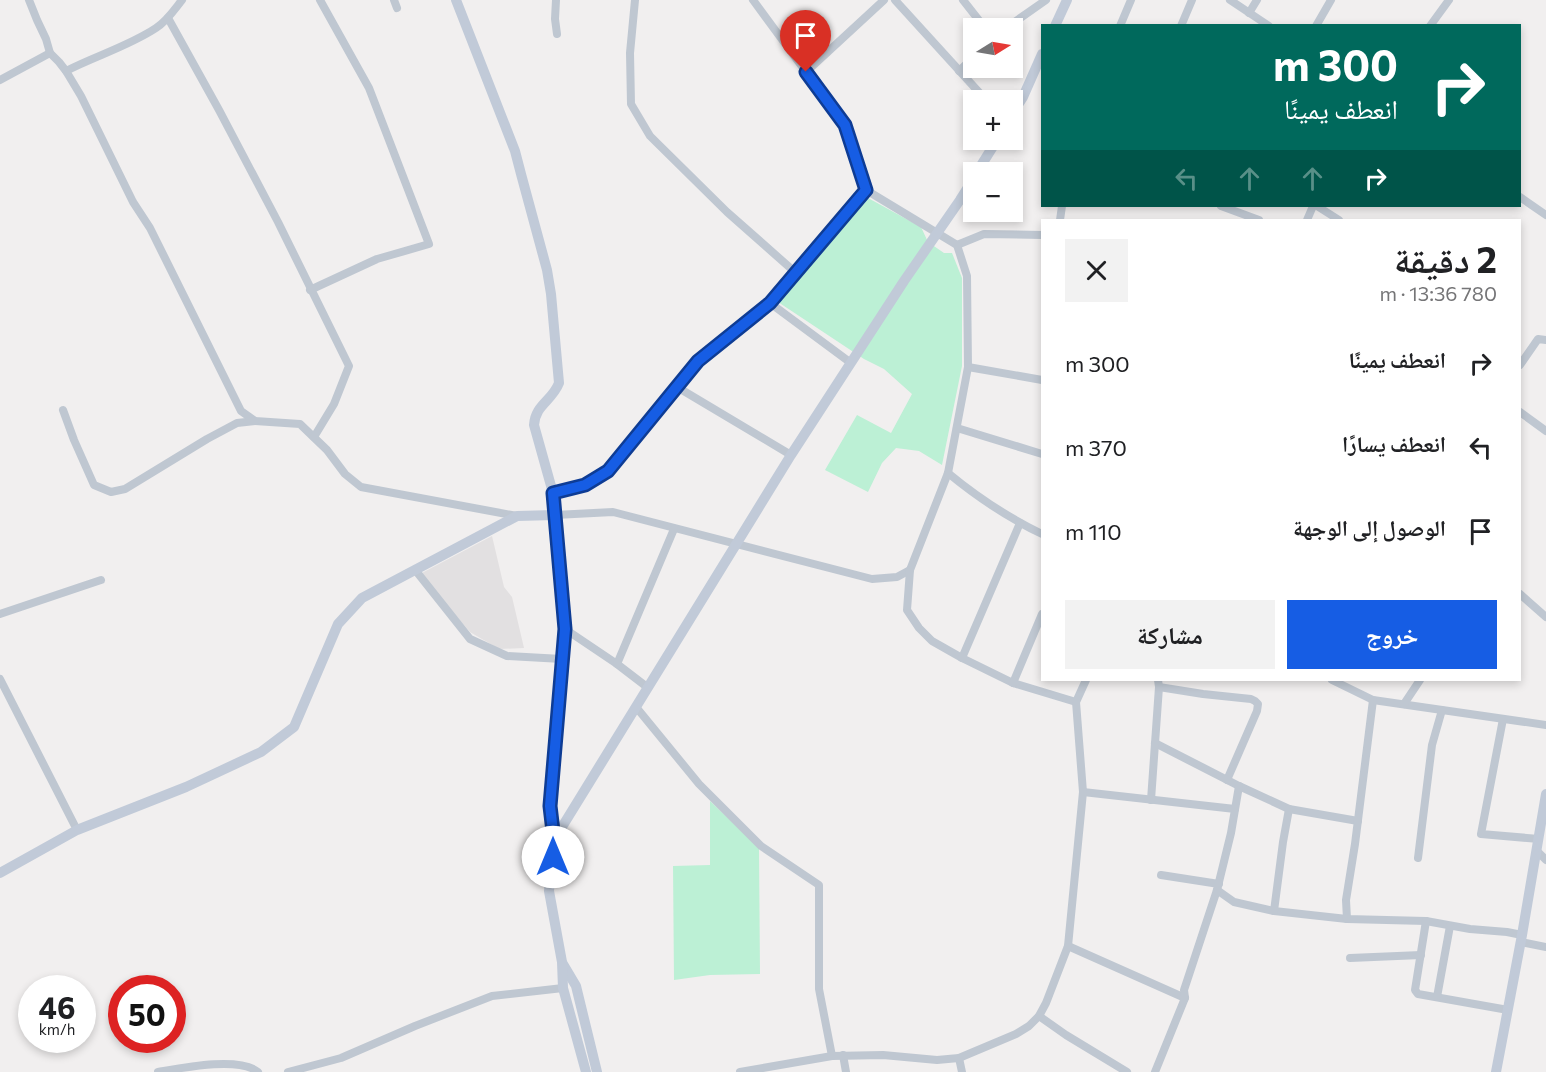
<!DOCTYPE html>
<html lang="ar">
<meta charset="utf-8">
<style>
body{margin:0;font-family:Commissioner,"Noto Naskh Arabic",sans-serif;background:#f2f2f2;color:#202124;direction:rtl;height:100vh;display:flex;flex-direction:column;font-size:22px;white-space:nowrap}
*{box-sizing:border-box;margin:0}
p{font-size:20px;color:#757577}
.icon{flex:none;width:33px;height:33px;fill:none;stroke:currentColor;stroke-width:2;stroke-linecap:round;stroke-linejoin:round}
.map{position:relative;flex:1;overflow:hidden;direction:ltr}
.drawer{position:absolute;left:1041px;top:219px;width:480px;height:462px;display:flex;flex-direction:column;background:#fff;border-radius:0px;box-shadow:0 3px 9px #0003;direction:rtl}
.drawer>*{flex:none}
.banner{position:absolute;left:1041px;top:24px;width:480px;height:183px;border-radius:0px;box-shadow:0 3px 9px #0003;direction:rtl;background:#00695c;color:#fff;overflow:hidden}
.needle{width:39px;rotate:79deg}
.buttons{position:absolute;left:963px;top:18px;display:grid;gap:12px}
.buttons a{display:grid;place-items:center;width:60px;height:60px;border-radius:0px;background:#fff;box-shadow:0 3px 9px #0003;font-size:30px}
.speed{position:absolute;left:18px;top:975px;display:flex;gap:12px;font-size:30px;font-weight:700;text-align:center}
.speed>*{display:grid;place-content:center;width:78px;height:78px;border-radius:50%;background:#fff;box-shadow:0 3px 9px #0003;line-height:1}
.speed small{font-size:15px;font-weight:400}
.speed .limit{border:9px solid #d22;background:#fff;color:#111}
.pin{position:absolute;display:grid;place-items:center;width:51px;height:51px;color:#fff;margin:-62px -26px;border-radius:50% 50% 50% 0;rotate:-45deg;box-shadow:0 0 6px #0007}
.pin .icon{rotate:45deg}
.me{position:absolute;width:66px;margin:-33px;rotate:0deg;stroke-linejoin:round;filter:drop-shadow(0 0 4px #0008)}
.turn{display:flex;align-items:center;gap:21px;height:126px;padding:0 24px;font-size:27px}
.turn .icon{width:78px;height:78px;stroke-width:2.5}
.turn b{display:block;font-size:42px;line-height:51px}
.lanes{display:flex;align-items:center;height:57px;padding:0 24px;background:#0003;justify-content:center;gap:30px;direction:ltr}
.lanes .off{opacity:.35}
.round{display:grid;place-items:center;flex:none;width:63px;height:63px;border-radius:0px;background:#f2f2f2}
.headline{display:flex;align-items:center;justify-content:space-between;height:102px;padding:0 24px}
h1{font-size:36px;font-weight:700;line-height:45px}
.action{display:flex;gap:12px;margin-top:auto;padding:12px 24px}
.action a{flex:1;height:69px;border-radius:0px;background:#165de4;color:#fff;font-size:24px;font-weight:700;line-height:69px;text-align:center}
.action a+a{background:#f2f2f2;color:#202124}
ul{padding:0;list-style:none}
li{display:flex;align-items:center;gap:18px;height:84px;padding:0 24px}
li div{flex:1}
li b{display:block;font-size:22px}
li em{font-style:normal}
.map>svg:first-child{display:block}
</style>
<div class="map">
<svg width="1546" height="1072" viewBox="0 0 1546 1072">
<rect width="100%" height="100%" fill="#f1efef"/>
<polygon fill="#e2e0e1" points="492,536 504,587 512,597 524,648 499,649 470,632 420,574"/>
<g fill="#bcf0d5">
<polygon points="868,198 921,227 928,242 944,253 952,253 962,278 962,366 942,465 919,451 896,448 882,463 868,492 825,470 857,415 891,433 912,394 884,369 864,359 778,302"/>
<polygon points="710,801 759,848 760,974 710,975 674,980 673,866 710,865"/>
</g>
<g fill="none" stroke-linecap="round" stroke-linejoin="round">
<g stroke="#bfc7d1" stroke-width="8">
<polyline points="29,0 37,20 46,39 50,53 59,62 66,71 81,96 133,202 150,228 241,411 255,421 300,424 327,450 345,474 361,487 517,516"/>
<polyline points="394,0 397,8"/>
<polyline points="556,0 555,19 557,34"/>
<polyline points="635,0 630,53 631,104 650,136 727,212 796,273"/>
<polyline points="895,0 986,100"/>
<polyline points="963,0 985,28"/>
<polyline points="1230,0 1269,26"/>
<polyline points="1249,13 1257,0"/>
<polyline points="168,18 219,110 278,222 349,366 334,404 314,437"/>
<polyline points="1120,26 1131,0"/>
<polyline points="1181,26 1192,0"/>
<polyline points="1316,26 1331,0"/>
<polyline points="1430,26 1449,0"/>
<polyline points="1006,28 1046,0"/>
<path d="M66,71C95,56 129,46 156,28C167,21 174,10 182,0"/>
<polyline points="959,71 974,57"/>
<polyline points="806,72 884,0"/>
<polyline points="0,80 50,53"/>
<polyline points="1520,197 1546,215"/>
<polyline points="1221,206 1259,220"/>
<polyline points="1317,206 1339,220"/>
<polyline points="1060,220 1062,206"/>
<polyline points="1307,220 1313,206"/>
<polyline points="957,245 984,234 1042,235"/>
<polyline points="310,290 377,259 429,244 369,88 320,0"/>
<polyline points="770,303 851,363"/>
<polyline points="1520,365 1538,339 1546,340"/>
<polyline points="968,367 1042,380"/>
<polyline points="677,387 791,455"/>
<polyline points="63,410 74,440 94,485 111,492 125,489 207,439 237,423 255,421"/>
<polyline points="1520,412 1546,431"/>
<polyline points="957,428 1042,454"/>
<path d="M948,473C977,497 1009,518 1042,534"/>
<polyline points="553,493 585,485 608,471 698,361 770,303 866,190"/>
<polyline points="555,515 613,512 872,579 897,577 910,570 948,473 968,367 967,276 957,245 866,190 845,125 753,0"/>
<polyline points="910,570 907,610 919,628 932,641 962,658 1013,683 1076,702"/>
<polyline points="416,571 470,639 507,656 562,659"/>
<polyline points="1520,594 1546,617"/>
<polyline points="0,614 101,580"/>
<polyline points="565,629 617,664 647,687"/>
<polyline points="962,658 1020,523"/>
<polyline points="617,664 674,529"/>
<polyline points="0,679 77,830"/>
<polyline points="1332,680 1373,700 1546,725"/>
<polyline points="1013,683 1042,614"/>
<polyline points="1159,687 1203,694 1251,699 1255,701 1258,704 1257,711 1227,780"/>
<polyline points="1404,704 1420,680"/>
<polyline points="636,707 699,784 761,846 819,885 819,989 832,1056"/>
<polyline points="1503,719 1481,834 1539,839"/>
<polyline points="1155,743 1239,786 1289,809 1358,821"/>
<polyline points="1083,792 1235,809"/>
<polyline points="1151,800 1159,687 1158,680"/>
<polyline points="1537,851 1546,860"/>
<polyline points="1418,858 1432,745 1442,710"/>
<polyline points="1161,875 1219,884"/>
<polyline points="1217,890 1234,902 1274,911 1347,919 1426,921 1470,929 1507,932 1522,935"/>
<polyline points="1274,911 1283,842 1289,809"/>
<polyline points="1347,919 1346,900 1355,844 1373,700"/>
<polyline points="1426,921 1415,990 1418,994 1508,1010"/>
<polyline points="1521,942 1546,947"/>
<polyline points="1068,946 1185,998"/>
<polyline points="1350,958 1421,955"/>
<polyline points="1437,997 1450,926"/>
<polyline points="1039,1016 1066,1035 1127,1072"/>
<polyline points="843,1055 846,1072"/>
<polyline points="959,1058 962,1072"/>
<path d="M158,1072C181,1068 239,1056 258,1072"/>
<polyline points="288,1072 341,1058 415,1026 492,996 563,988"/>
<polyline points="740,1072 832,1056 883,1055 937,1060 959,1058 1016,1034 1029,1026 1039,1016 1046,1003 1068,946 1083,792 1076,702 1086,680"/>
<polyline points="1155,1072 1185,998 1184,990 1217,890 1231,833 1239,786"/>
</g>
<g stroke="#c1cad8" stroke-width="10">
<path d="M456,0L515,151L521,174L547,270L551,294L559,383C552,401 535,405 534,425L553,493L565,629L550,806L554,840"/>
<polyline points="1055,26 1067,0"/>
<polyline points="1012,114 1023,97 1042,54"/>
<polyline points="977,172 997,140"/>
<polyline points="0,873 77,830 186,787 261,752 294,727 338,624 362,598 517,516 555,515"/>
<polyline points="563,964 576,986 597,1072"/>
<polyline points="586,1072 563,988 562,962 549,891 554,840 791,455 904,281 960,200 974,178"/>
<polyline points="1496,1072 1522,935 1546,794"/>
</g>
</g>
<g fill="none" stroke-linecap="round" stroke-linejoin="round">
<defs>
<polyline id="route" points="553,857 554,840 550,806 565,629 553,493 585,485 608,471 698,361 770,303 866,190 845,125 806,72"/>
</defs>
<use href="#route" stroke="#0e3c94" stroke-width="15"/>
<use href="#route" stroke="#165de4" stroke-width="10"/>
</g>
</svg>
<div class="buttons">
<a><svg class="needle" viewBox="-14 -14 28 28"><path d="M0-13l5 13h-10z" fill="#e53935"/><path d="M0 13l5-13h-10z" fill="#757577"/></svg></a>
<a>+</a>
<a>−</a>
</div>
<div class="speed"><div>46<small>km/h</small></div><div class="limit">50</div></div>
<div class="pin" style="left:806px;top:72px;background:#d93025"><svg class="icon" aria-label="arrive" viewBox="0 0 24 24"><path d="M6 21V4h12l-3 4 3 4H6"/></svg></div>
<svg class="me" style="left:553px;top:857px" viewBox="-20 -20 40 40"><circle r="19" fill="#fff"/><path d="M0-13L10 11 0 6-10 11z" fill="#165de4"/></svg>
<div class="banner">
<div class="turn"><svg class="icon" aria-label="right" viewBox="0 0 24 24"><path d="M7 20v-9h11M14 6l5 5-5 5"/></svg><div><b>300 m</b>انعطف يمينًا</div></div>
<div class="lanes"><svg class="icon off" aria-label="left" viewBox="0 0 24 24"><path d="M17 20v-9H6M10 6l-5 5 5 5"/></svg><svg class="icon off" aria-label="ahead" viewBox="0 0 24 24"><path d="M12 20V5M6 11l6-6 6 6"/></svg><svg class="icon off" aria-label="ahead" viewBox="0 0 24 24"><path d="M12 20V5M6 11l6-6 6 6"/></svg><svg class="icon" aria-label="right" viewBox="0 0 24 24"><path d="M7 20v-9h11M14 6l5 5-5 5"/></svg></div>
</div>
<section class="drawer">
<div class="headline"><div><h1>2 دقيقة</h1><p>780 m · 13:36</p></div><a class="round"><svg class="icon" aria-label="close" viewBox="0 0 24 24"><path d="M6 6l12 12M18 6L6 18"/></svg></a></div>
<ul>
<li><svg class="icon" aria-label="right" viewBox="0 0 24 24"><path d="M7 20v-9h11M14 6l5 5-5 5"/></svg><div><b>انعطف يمينًا</b></div><em>300 m</em></li>
<li><svg class="icon" aria-label="left" viewBox="0 0 24 24"><path d="M17 20v-9H6M10 6l-5 5 5 5"/></svg><div><b>انعطف يسارًا</b></div><em>370 m</em></li>
<li><svg class="icon" aria-label="arrive" viewBox="0 0 24 24"><path d="M6 21V4h12l-3 4 3 4H6"/></svg><div><b>الوصول إلى الوجهة</b></div><em>110 m</em></li>
</ul>
<div class="action"><a>خروج</a><a>مشاركة</a></div>
</section>
</div>
